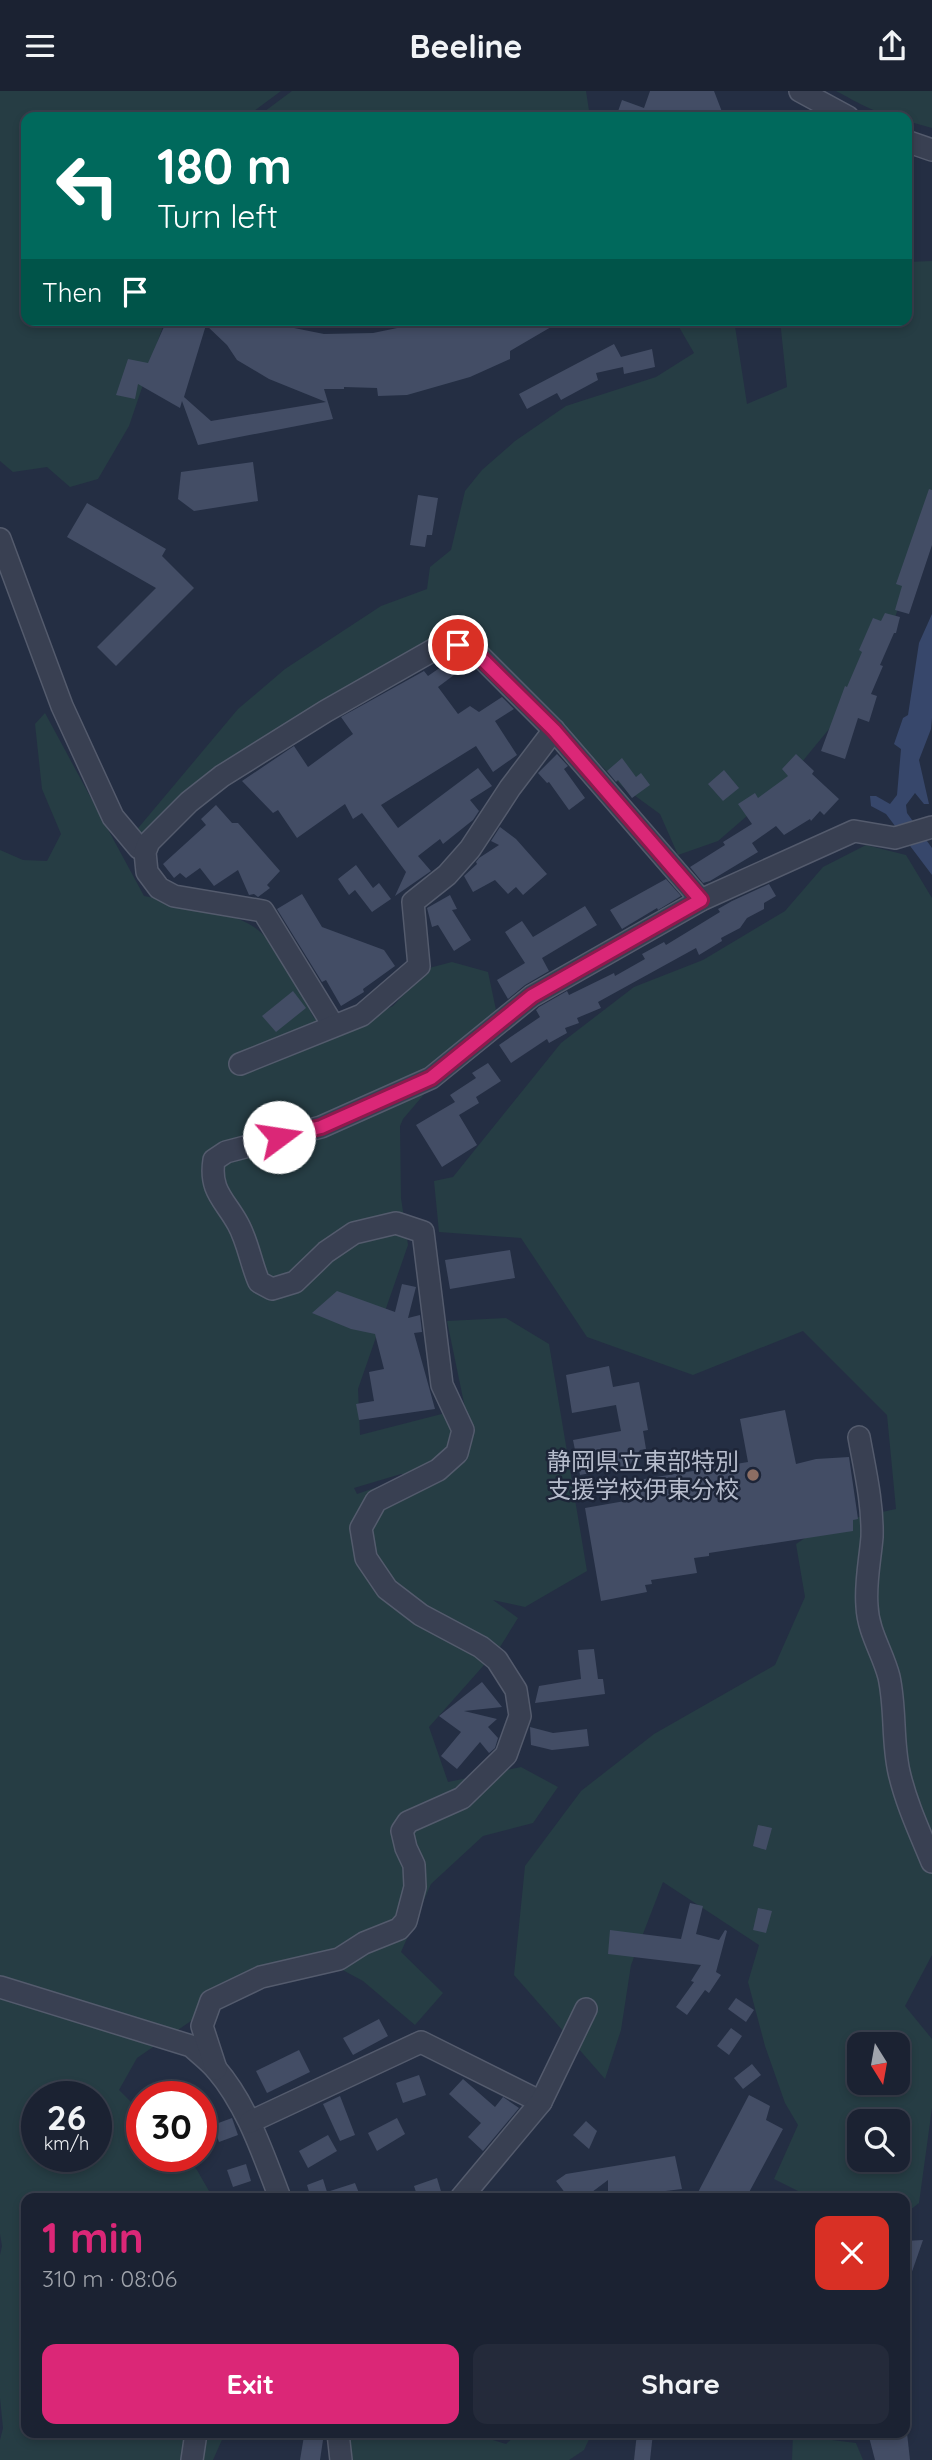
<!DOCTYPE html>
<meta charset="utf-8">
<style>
body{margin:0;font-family:Quicksand,"Noto Sans JP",sans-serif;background:#242a3a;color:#f1f3f6;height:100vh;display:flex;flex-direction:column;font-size:26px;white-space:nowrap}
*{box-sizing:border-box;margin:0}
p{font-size:23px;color:#a0a4ac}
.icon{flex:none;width:38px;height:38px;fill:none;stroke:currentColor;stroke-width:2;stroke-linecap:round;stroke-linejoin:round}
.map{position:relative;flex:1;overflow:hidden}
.panel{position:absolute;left:21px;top:2102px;width:889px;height:245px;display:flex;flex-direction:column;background:#1b2232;border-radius:14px;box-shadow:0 4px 10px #0003,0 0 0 2px #393f4d}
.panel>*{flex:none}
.hud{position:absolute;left:21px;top:21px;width:891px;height:214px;border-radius:14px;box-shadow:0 4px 10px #0003,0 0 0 2px #393f4d;background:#00695c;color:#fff;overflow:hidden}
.needle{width:46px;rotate:169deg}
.fabs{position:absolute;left:847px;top:1941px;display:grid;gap:14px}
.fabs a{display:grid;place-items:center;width:63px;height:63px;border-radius:14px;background:#1b2232;box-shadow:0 4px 10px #0003,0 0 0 2px #393f4d;font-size:35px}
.speed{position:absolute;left:21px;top:1990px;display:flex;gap:14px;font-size:35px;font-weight:700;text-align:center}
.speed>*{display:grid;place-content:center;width:91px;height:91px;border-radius:50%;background:#1b2232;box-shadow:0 4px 10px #0003,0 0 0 2px #393f4d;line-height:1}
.speed small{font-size:18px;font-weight:400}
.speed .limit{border:10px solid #d22;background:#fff;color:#111}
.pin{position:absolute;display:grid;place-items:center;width:60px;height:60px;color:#fff;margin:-30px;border:4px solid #fff;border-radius:50%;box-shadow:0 2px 7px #0007}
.me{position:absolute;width:77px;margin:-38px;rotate:76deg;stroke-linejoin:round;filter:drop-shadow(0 0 5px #0008)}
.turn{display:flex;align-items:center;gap:24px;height:147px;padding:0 21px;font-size:32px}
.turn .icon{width:91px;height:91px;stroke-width:2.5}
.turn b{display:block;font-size:49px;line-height:60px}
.then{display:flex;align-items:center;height:66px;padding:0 21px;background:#0003;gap:14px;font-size:26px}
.round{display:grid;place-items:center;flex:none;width:74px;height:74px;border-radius:14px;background:#242a3a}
.summary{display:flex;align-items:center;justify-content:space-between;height:119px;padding:0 21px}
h1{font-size:42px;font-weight:700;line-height:52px;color:#db2777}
.button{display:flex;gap:14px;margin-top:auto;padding:14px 21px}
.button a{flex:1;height:80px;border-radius:14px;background:#db2777;color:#fff;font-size:28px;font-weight:700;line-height:80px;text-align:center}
.button a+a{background:#242a3a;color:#f1f3f6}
header{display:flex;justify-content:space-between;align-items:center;height:91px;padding:0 21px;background:#1b2232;font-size:32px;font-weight:700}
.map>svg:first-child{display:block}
</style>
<header><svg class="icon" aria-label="menu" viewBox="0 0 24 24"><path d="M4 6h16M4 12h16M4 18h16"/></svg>Beeline<svg class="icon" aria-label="share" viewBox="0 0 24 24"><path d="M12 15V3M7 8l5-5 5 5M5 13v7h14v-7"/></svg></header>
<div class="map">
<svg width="932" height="2369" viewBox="0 0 932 2369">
<rect width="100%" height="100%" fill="#242e43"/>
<g fill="#263d44" fill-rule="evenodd">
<polygon points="0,0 281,0 246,26 26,26 26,229 165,229 129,335 98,388 70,396 47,376 13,381 0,370"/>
<polygon points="292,0 586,0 590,26 257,26"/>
<path d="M836,0H932V37L907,30L906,26C880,26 859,12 836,0Z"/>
<polygon points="932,170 932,424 894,529 834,632 783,694 718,750 678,764 660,723 623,696 482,558 432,551 144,747 134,742 238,618 285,578 381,515 427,498 430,476 451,459 465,400 482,379 515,350 566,315 656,286 694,262 675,229 734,229 747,313 787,296 780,229 906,229 907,171"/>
<path d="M45,622L144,805C178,812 224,817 254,836C275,849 302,904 314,927L353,934L393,915L429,877L452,871L488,881L496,919L403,1028L400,1035L401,1107L408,1154L358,1298L360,1344L465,1317L447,1230L506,1227L549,1253L587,1480L525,1516L493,1509L518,1527L500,1556L429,1636L448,1691L521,1676L558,1696L533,1732L483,1745L431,1793L401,1861L443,1902L415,1934L363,1890L313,1863L226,1906L137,1967L119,1999L142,2022V2065H184L197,2079L213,2107H26V2342H225L213,2369H0V2349L3,2337L0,2307V2164L2,2155L0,2143V759L23,769L47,770L61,743L42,698L35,633ZM401,1383L438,1391L398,1389L357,1403L354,1397ZM37,2006H96V2065H37Z"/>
<path d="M866,754L906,764L932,807V1864L905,1915L932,1948V2017L919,2112L905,2123V2107H804V2103L774,2088L798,2034L785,2012L765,1955L748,1891L759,1854L663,1791L631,1874L621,1939L605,1988L514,1884L525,1775L581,1700L654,1643L775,1574L805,1506L796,1453L826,1433L896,1418L887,1324L803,1240L693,1284L587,1246L521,1147L439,1141L434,1090L453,1086L561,952L634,896L703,869L785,820L823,776ZM859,1953H898V1992H859ZM859,2030H898V2068H859Z"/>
<polygon points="341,2342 470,2342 506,2353 518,2342 592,2342 584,2359 569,2369 346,2369"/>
<polygon points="793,2342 831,2342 832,2349 856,2352 863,2369 792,2369"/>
</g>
<polygon fill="#37476b" points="932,523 932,627 931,638 919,669 929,713 924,713 915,702 906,714 907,722 932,757 932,784 886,723 871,715 870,705 876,705 890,713 897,704 901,658 894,653 903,627 908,624 919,552"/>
<g fill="#434d65" fill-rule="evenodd">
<polygon points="650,0 714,0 724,26 616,26 622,9 644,17"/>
<path d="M167,229H277L289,236L324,243L373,242L436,229H563L510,260V268L470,286L407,304L378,305L377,297L344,296V298H324L333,328L198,354L182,310L180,317L138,293L135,308L116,304L128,268L148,272ZM206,234L227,254L237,269L269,288L326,311L211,330L184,306Z"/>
<polygon points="614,253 621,266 652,258 655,276 624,283 623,276 596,282 598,289 561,309 557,302 527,318 519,303"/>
<polygon points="253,371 258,410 194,420 178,408 181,381"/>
<polygon points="929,398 932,399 932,454 909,523 895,519 902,495 896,493"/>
<polygon points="418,404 438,407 432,444 427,444 425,456 410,454"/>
<polygon points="87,412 166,458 162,465 194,497 116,575 97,556 156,497 67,446"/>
<polygon points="885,522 900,526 896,542 894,542 880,574 883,575 871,603 877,605 869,631 858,627 845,668 821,660 845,595 847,596 862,561 859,559 873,527 881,530"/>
<polygon points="456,568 466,575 438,596 458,623 470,615 479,621 502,606 514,618 495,630 517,664 493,681 476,655 381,714 398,737 478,677 492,695 470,709 479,720 473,729 443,753 440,748 418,765 431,780 395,805 406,781 362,722 353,728 345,713 297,747 278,719 273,722 242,690 294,655 308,676 353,643 341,626 424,580 428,585 451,569"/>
<polygon points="557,663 568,675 564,678 585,707 569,719 549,691 547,692 538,682"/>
<polygon points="796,663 814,680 812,683 839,708 824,724 820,720 811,730 810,728 784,744 776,735 752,752 758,761 710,790 703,792 690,776 725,754 723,751 752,733 738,713 755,702 758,707 788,685 782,678"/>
<polygon points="622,667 636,686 641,682 650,694 632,707 618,689 616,691 607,680"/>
<polygon points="724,679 739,697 723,710 708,693"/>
<polygon points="216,714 232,732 238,732 280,780 267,794 270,797 258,806 254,803 249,804 238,779 214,795 200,777 186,787 180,782 174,787 163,773 206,734 201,728"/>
<polygon points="500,736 516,748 547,783 523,804 516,796 508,803 495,789 473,801 464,785 477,773 476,771 479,767 499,754 491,750"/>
<polygon points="356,774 373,797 379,792 391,808 372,821 355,799 349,804 338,788"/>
<polygon points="666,788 681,805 658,819 657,817 622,838 610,819"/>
<polygon points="769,793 776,805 764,812 764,818 747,827 740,837 721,847 722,850 699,864 696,857 598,911 601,917 577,927 579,932 565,937 567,942 549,952 547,948 511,972 499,954 540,926 536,919 539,916 567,900 569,904 614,882 615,885 645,868 642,863 664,851 666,854 720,821 718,818 732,810"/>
<polygon points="302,803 322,836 384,859 395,875 363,898 364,901 341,915 326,889 322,891 277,818"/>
<polygon points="450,804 457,818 452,819 471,849 454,860 438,834 432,836 427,817"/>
<polygon points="585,815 597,834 542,867 549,880 525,894 508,908 497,889 525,872 505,841 522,830 533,846"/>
<polygon points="293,900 306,917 276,941 262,925"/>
<polygon points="488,972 501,990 476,1006 479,1012 459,1024 477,1054 442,1076 416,1034 455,1011 450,1004 476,987 472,982"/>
<polygon points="510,1159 515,1187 450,1198 445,1169"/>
<polygon points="402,1193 416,1196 408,1227 420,1224 422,1241 414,1242 435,1318 359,1329 356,1313 374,1310 369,1281 384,1278 375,1243 351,1238 312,1222 337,1200 395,1221"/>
<polygon points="609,1275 613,1296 639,1291 648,1339 643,1340 646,1358 640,1359 629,1375 580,1384 573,1349 621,1340 616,1314 572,1322 566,1284"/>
<polygon points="785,1319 796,1373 816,1368 849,1366 858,1428 853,1429 853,1440 709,1462 709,1465 694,1467 697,1482 651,1489 652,1493 645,1494 647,1501 601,1510 585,1417 642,1407 638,1389 748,1371 740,1328"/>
<polygon points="594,1558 598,1588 603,1588 605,1603 535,1612 539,1595 581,1588 578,1559"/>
<polygon points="482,1591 502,1616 464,1620 497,1628 488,1636 498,1647 495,1657 489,1662 480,1651 457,1678 441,1665 461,1641 439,1625"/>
<polygon points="530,1636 553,1642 587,1638 589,1655 552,1659 531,1654"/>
<polygon points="758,1734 772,1737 766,1759 753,1755"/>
<polygon points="690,1812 703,1815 696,1843 719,1849 725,1839 727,1840 716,1881 721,1884 709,1902 705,1899 687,1924 676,1916 694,1891 691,1890 701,1874 608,1863 610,1839 681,1848"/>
<polygon points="758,1817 772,1820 766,1842 753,1839"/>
<polygon points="736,1907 754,1919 746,1931 728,1918"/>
<polygon points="379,1928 388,1945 353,1964 343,1947"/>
<polygon points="731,1937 742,1945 729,1964 717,1955"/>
<polygon points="299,1959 310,1981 267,2002 256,1980"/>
<polygon points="752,1973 761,1984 743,1998 734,1987"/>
<polygon points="419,1984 426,2004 403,2012 396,1992"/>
<polygon points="463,1988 495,2016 503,2006 519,2017 483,2060 468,2046 481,2032 449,2003"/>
<polygon points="749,2004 770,2015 766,2029 783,2038 746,2107 695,2107"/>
<polygon points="340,2005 355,2044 340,2050 323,2013"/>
<polygon points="232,2027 238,2044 219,2051 213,2034"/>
<polygon points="397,2027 405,2043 377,2060 368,2042"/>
<polygon points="586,2030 597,2040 589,2058 573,2044"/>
<polygon points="328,2044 337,2060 308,2077 299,2060"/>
<polygon points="675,2065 682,2098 608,2107 608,2089 584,2107 569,2107 556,2090 566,2083"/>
<polygon points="246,2073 251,2090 233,2096 227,2079"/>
<polygon points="437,2087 443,2107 418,2107 414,2095"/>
<polygon points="323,2088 327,2101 355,2092 361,2107 311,2107 307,2094"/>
<polygon points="923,2149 907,2195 905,2195 905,2150"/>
<polygon points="637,2342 653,2342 650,2369 634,2369"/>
<polygon points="868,2342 907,2342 910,2369 875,2369"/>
<polygon points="304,2345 323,2349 320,2369 300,2369"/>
</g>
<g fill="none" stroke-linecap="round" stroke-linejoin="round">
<defs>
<g id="minor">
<polyline points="800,0 848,26"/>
<polyline points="906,50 932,59"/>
<polyline points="0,448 62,615 113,726 139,757"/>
<polyline points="333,934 263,820 174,805 159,797 147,781 145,761 149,751 189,711 222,685 326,620 435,558 458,554 478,563 554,639 701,809"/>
<polyline points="240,973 362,924 419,875 413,811 447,784 470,758 510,697 554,639"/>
<path d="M859,1346C865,1379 873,1413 872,1446C870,1470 865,1492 867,1515C868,1541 883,1562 889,1586C896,1618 892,1650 899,1681C906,1712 920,1742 932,1771"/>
<path d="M0,1896L191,1955C200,1963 209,1970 216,1978C247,2014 263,2063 280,2107"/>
<path d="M216,1978L202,1935L211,1910L261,1886L339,1868L364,1852L399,1838L406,1830L415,1796L414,1774L406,1757L402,1740L408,1731L462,1707L506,1664L520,1625L516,1599L497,1569L481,1556L421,1524L387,1498L366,1467L361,1437L376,1410L438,1379L457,1362L463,1339L442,1294L423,1141L396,1132L354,1142L326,1161L295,1191L272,1198L259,1191C251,1173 248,1151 238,1133C225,1109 209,1100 214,1069L226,1061L321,1036L431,987L532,905L701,809L854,740L895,747L932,736"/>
<polyline points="250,2031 421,1951 541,2011"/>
<polyline points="461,2107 541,2011 586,1918"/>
<polyline points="338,2342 341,2369"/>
<polyline points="192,2369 196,2342"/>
</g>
</defs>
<use href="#minor" stroke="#545b6d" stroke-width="24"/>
<use href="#minor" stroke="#394052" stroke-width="21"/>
</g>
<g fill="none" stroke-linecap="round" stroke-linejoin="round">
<defs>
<polyline id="route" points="279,1046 321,1036 431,987 532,905 701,809 554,639 478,564 458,554"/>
</defs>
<use href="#route" stroke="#8e194d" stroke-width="18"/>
<use href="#route" stroke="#db2777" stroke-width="12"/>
</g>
<circle fill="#8d6e63" stroke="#1d2538" stroke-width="2.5" cx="753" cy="1384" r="7"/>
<g text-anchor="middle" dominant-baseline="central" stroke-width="5" stroke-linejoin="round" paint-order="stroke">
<g font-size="24" fill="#b6bccc" stroke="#1d2538" text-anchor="end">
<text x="739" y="1370">静岡県立東部特別<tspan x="739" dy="28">支援学校伊東分校</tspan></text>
</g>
</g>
</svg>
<div class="fabs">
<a><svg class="needle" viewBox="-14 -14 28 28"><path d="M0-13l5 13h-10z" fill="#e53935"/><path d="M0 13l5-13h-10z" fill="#a0a4ac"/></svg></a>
<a><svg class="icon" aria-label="search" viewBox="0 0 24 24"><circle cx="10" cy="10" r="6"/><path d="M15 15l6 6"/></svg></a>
</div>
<div class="speed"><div>26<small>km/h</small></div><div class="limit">30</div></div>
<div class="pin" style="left:458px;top:554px;background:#d93025"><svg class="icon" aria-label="arrive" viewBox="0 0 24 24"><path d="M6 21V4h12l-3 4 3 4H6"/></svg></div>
<svg class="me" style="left:279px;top:1046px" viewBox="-20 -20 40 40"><circle r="19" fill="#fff"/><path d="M0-13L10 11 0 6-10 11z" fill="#db2777"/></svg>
<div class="hud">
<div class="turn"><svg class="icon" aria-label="left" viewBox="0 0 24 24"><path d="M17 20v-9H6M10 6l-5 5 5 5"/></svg><div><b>180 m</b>Turn left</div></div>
<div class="then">Then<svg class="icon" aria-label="arrive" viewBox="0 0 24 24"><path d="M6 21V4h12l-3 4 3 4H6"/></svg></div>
</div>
<section class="panel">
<div class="summary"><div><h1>1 min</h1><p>310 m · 08:06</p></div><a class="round" style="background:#d93025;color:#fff"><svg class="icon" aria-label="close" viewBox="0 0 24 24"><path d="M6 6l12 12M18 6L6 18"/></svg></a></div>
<div class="button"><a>Exit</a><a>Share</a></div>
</section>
</div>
